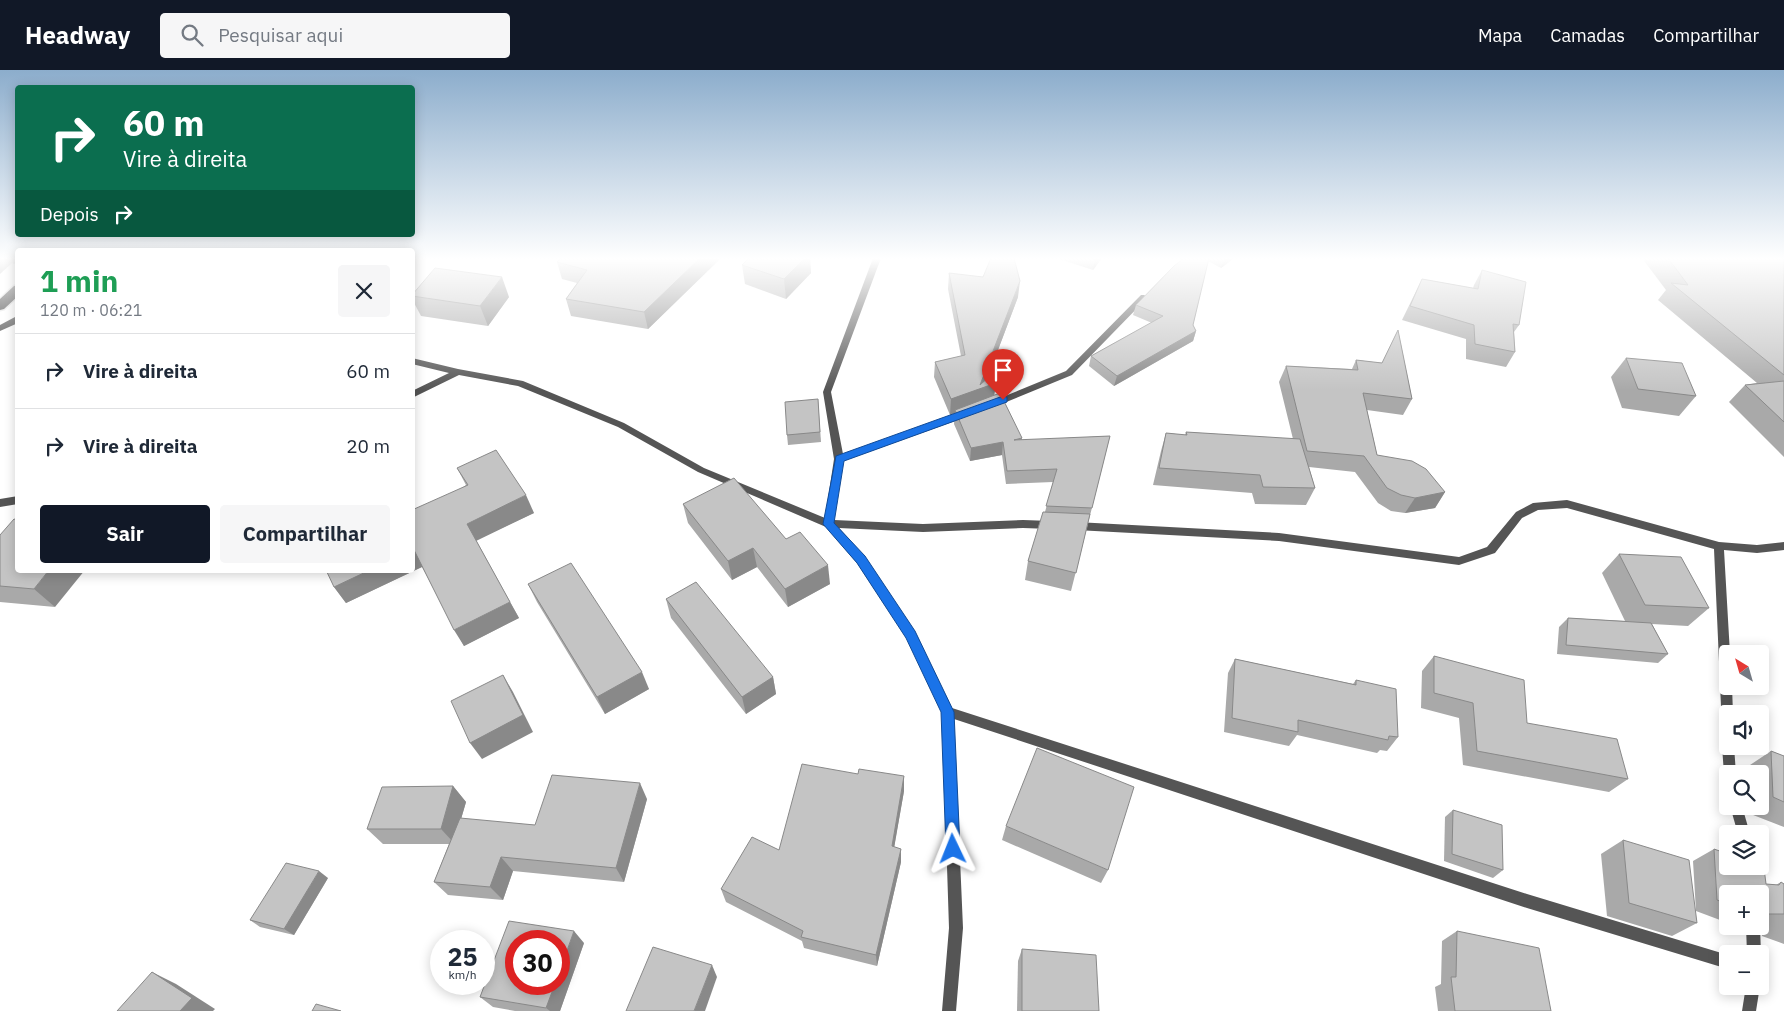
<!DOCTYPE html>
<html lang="pt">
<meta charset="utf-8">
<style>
body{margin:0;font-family:"IBM Plex Sans",sans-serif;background:#f6f6f7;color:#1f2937;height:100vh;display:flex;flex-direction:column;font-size:19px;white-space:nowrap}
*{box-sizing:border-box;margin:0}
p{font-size:16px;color:#747a83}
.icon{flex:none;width:28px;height:28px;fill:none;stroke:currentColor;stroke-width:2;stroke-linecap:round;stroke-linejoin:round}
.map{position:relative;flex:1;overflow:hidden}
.panel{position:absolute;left:15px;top:178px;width:400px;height:325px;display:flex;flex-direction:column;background:#fff;border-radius:5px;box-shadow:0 2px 12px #0003}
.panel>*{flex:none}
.guide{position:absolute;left:15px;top:15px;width:400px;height:152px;border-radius:5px;box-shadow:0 2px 12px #0003;background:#0b6e4f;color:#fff;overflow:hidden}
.needle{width:32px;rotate:323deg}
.buttons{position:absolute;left:1719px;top:575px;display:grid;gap:10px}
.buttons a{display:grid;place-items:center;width:50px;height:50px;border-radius:5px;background:#fff;box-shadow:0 2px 12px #0003;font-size:25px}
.speed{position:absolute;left:430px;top:860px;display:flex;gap:10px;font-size:25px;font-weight:700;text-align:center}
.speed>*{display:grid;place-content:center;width:65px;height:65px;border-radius:50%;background:#fff;box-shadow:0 2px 12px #0003;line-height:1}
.speed small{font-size:12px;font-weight:400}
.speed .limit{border:8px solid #d22;background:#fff;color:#111}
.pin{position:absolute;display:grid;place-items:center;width:42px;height:42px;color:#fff;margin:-51px -21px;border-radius:50% 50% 50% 0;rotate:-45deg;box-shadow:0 0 5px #0007}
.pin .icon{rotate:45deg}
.me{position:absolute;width:55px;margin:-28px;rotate:358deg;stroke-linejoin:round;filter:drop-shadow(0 0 4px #0008)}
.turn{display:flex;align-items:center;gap:18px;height:105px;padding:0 25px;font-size:22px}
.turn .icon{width:65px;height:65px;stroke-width:2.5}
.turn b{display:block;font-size:35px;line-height:42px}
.then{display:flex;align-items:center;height:48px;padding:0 25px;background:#0003;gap:10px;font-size:19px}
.round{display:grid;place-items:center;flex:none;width:52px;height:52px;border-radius:5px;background:#f6f6f7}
.summary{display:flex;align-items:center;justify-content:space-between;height:85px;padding:0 25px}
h1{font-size:30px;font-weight:700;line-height:38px;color:#1e9e55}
.cta{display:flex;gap:10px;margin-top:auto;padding:10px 25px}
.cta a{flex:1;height:58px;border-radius:5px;background:#111827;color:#fff;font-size:20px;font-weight:700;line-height:58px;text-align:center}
.cta a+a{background:#f6f6f7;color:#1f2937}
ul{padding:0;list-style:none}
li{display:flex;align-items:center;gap:15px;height:75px;padding:0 25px;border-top:1px solid #e0e1e3}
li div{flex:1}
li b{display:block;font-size:19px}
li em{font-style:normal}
header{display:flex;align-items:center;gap:30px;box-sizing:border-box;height:70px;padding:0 25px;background:#111827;color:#fff}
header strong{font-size:24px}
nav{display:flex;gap:28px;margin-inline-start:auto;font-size:18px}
.search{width:350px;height:45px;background:#f6f6f7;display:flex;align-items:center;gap:12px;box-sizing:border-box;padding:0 18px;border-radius:5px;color:#747a83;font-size:19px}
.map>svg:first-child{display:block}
</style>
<header>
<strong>Headway</strong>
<div class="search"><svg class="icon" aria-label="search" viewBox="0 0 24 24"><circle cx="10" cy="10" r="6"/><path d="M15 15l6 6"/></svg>Pesquisar aqui</div>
<nav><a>Mapa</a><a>Camadas</a><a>Compartilhar</a></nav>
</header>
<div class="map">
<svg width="1784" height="941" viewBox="0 0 1784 941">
<rect width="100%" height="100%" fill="#fff"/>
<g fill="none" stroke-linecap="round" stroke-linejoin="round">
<defs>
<polygon id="highway" points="18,215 18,226 4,239 0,240 0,229 14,216"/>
</defs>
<use href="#highway" stroke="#dbdbdb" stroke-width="3"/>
<g fill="#555" fill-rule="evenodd">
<polygon points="873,188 881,188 831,322 843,384 963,342 966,341 970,344 969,346 843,391 834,450 923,454 1023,450 1051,451 1056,455 1051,459 1023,458 923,462 839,458 865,487 915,562 952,638 1527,824 1728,885 1728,899 1527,838 954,649 963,858 956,941 942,941 949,858 942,642 907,568 857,493 826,457 698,402 618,357 518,316 459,305 412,328 412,321 449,303 412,294 412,288 458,299 523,311 624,353 704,398 825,448 834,389 823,322"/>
<polygon points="1141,225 1144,225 1148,227 1072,305 994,337 988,337 987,335 988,333 1066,301"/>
<polygon points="18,426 18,434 0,437 0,429"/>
<polygon points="1567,430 1719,472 1757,475 1784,472 1784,480 1757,483 1724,480 1730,584 1728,584 1728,616 1732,616 1733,644 1728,644 1728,664 1724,663 1722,659 1714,479 1567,438 1538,440 1522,448 1495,483 1459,495 1279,471 1076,460 1071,456 1076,452 1279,463 1459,487 1487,477 1516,442 1533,433"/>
<polygon points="1728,671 1728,676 1734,676 1736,704 1728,704 1728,709 1724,704 1722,676 1724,672"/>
<polygon points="1730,736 1742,736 1750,764 1738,764"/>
<polygon points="1746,856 1760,856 1761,884 1760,886 1760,884 1747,884"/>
<polygon points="1746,916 1760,916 1756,941 1742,941"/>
</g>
<polygon fill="#222" fill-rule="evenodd" points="15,247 18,247 18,253 0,261 0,255"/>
<use href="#highway" fill="#000" fill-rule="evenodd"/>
</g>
<g fill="#a9a9a9">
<polygon points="0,188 18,188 14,194"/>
<polygon points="721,188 648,259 571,246 566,229 577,213 562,209 557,192"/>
<polygon points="749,188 810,188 811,203 786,229 745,214 742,195"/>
<polygon points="1056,188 1102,188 1093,200"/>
<polygon points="1184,188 1234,188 1221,198 1208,191 1193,255 1196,261 1193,271 1114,316 1089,296 1091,286 1152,253 1133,245 1136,235"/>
<polygon points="1642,188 1784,188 1784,387 1729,332 1745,315 1757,313 1658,230 1666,220"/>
<polygon points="1482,200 1519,255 1514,262 1515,282 1506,297 1466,289 1466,269 1402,250 1422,209 1473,218 1474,215"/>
<polygon points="949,203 1018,227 987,309 994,325 1022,368 1022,370 1110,366 1071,521 1025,510 1028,491 1045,442 1053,412 1006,414 1002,385 970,391 954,354 955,343 950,345 934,307 935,292 961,286 948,219"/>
<polygon points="412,225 509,227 488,256 421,246 412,229"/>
<polygon points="1398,260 1412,329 1403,345 1367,340 1377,385 1445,422 1435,438 1405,443 1391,441 1378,433 1355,402 1309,397 1315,418 1306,435 1255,434 1252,423 1153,415 1161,381 1166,363 1185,365 1186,362 1293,369 1279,312 1286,296 1352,299 1356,290 1382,293"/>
<polygon points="1626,288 1696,326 1679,346 1622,338 1611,307"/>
<polygon points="818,329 821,372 788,375 787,365"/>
<polygon points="457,398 534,443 476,470 519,548 464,576 422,497 346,533 334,517 466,415"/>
<polygon points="683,434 786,469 830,514 788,537 757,497 732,510 688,453"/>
<polygon points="0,465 55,537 0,532"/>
<polygon points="1619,484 1709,538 1688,556 1652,554 1668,584 1658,593 1557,584 1559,557 1568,548 1625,551 1602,503"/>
<polygon points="528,514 649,619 605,644 537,532"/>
<polygon points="666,529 773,607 776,624 746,644 671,548"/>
<polygon points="1434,586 1527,653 1628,709 1609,722 1463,695 1459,648 1421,638 1422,601"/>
<polygon points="1235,589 1353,614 1356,610 1398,667 1387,681 1380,680 1377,683 1297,665 1289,676 1224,662 1228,603"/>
<polygon points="1771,681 1784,686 1784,757 1748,743 1747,736 1760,736 1760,704 1747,704 1747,697"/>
<polygon points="858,704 904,706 904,721 894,777 901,779 901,792 877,896 804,878 802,871 726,832 721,819 779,780"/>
<polygon points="453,716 466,732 461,749 535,755 647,729 624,812 513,801 503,830 448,825 434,812 449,774 383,774 367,759"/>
<polygon points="1453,740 1503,800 1493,808 1444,791 1445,747"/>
<polygon points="1006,756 1108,800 1101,813 1002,770"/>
<polygon points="1623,770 1697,853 1672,866 1607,846 1601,784"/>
<polygon points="1714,779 1766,814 1776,815 1781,812 1784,814 1784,874 1762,866 1761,855 1760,855 1760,824 1728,824 1728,853 1696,841 1693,791"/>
<polygon points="328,808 294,865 260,857 250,850"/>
<polygon points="1737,856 1750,856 1744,859"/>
<polygon points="1457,861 1551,941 1438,941 1435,917 1441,914 1442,871"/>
<polygon points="584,873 560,941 515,941 493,937 480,927"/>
<polygon points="1022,879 1099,941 1017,941 1018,891"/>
</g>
<g fill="#898989">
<polygon points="0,188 7,188 12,193 0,204"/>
<polygon points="10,188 18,188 18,191 14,194"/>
<polygon points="700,188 721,188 648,259 644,242"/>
<polygon points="805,188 810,188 811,203 786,229 784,209"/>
<polygon points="1095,188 1102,188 1093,200"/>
<polygon points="1225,188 1234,188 1221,198"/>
<polygon points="502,207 509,227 488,256 480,236"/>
<polygon points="1020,211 1018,227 984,317 996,313 994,328 955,340 955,343 950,345 951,329 980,315"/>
<polygon points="1196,261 1193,271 1114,316 1117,306"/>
<polygon points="1003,372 1002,385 970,391 971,378"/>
<polygon points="1445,422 1435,438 1405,443 1415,428"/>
<polygon points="526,425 534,443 476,471 467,454"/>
<polygon points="753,478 757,497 732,510 728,491"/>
<polygon points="412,480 414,480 424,496 346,533 334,517 370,500 412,500"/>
<polygon points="828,495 830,514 788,537 785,519"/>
<polygon points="49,500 85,500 55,537 34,519"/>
<polygon points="510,532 519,548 464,576 454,560"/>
<polygon points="642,602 649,619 605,644 597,627"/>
<polygon points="503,605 513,622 533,662 482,689 470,673"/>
<polygon points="773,607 776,624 746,644 742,627"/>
<polygon points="904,706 904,721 892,790 892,776"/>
<polygon points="640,713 647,729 624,812 616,798"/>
<polygon points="453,716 466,732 454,773 441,759"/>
<polygon points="901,779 901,792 877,896 876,885"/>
<polygon points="501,787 513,801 503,830 490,817"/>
<polygon points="319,801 328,808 294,865 284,859"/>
<polygon points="574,861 584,873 560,941 550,941 546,938 555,914 559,914 559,903"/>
<polygon points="712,895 717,907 705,941 694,941"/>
<polygon points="152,902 176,914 215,939 213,941 180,941"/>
</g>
<g fill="#c4c4c4" stroke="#898989">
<polygon points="561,188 700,188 644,242 566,229 587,200 557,192"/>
<polygon points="749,188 805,188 784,209 742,195"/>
<polygon points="991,188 1014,188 1020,211 980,315 992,304 996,313 951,329 935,292 965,285 949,203 983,207"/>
<polygon points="1184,188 1209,188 1193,255 1196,261 1117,306 1091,286 1163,246 1136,235 1174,196"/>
<polygon points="1668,188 1784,188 1784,305 1671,213 1688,215"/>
<polygon points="435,198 502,207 480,236 412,226 412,225"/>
<polygon points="1482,200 1526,212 1519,255 1513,254 1515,282 1475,274 1474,255 1410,236 1422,209 1478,219"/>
<polygon points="1398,260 1412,329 1363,323 1377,385 1412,391 1426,399 1445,422 1415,428 1401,425 1387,418 1364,386 1307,381 1286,296 1358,300 1356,290 1382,293"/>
<polygon points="1626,288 1682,293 1696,326 1638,319"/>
<polygon points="1784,311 1784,352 1745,315"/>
<polygon points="1000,323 1022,368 1014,370 1110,366 1092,438 1046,436 1057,399 1007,401 1003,372 971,378 955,340"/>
<polygon points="818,329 820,362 787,365 785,332"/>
<polygon points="1186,362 1300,369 1315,418 1263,417 1260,405 1159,398 1166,363 1187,365"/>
<polygon points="496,380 526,425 467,454 510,532 454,560 414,480 412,480 412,440 468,415 457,398"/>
<polygon points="734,408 786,469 800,462 828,495 785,519 753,478 728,491 683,434"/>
<polygon points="1043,442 1090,444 1076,503 1028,491"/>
<polygon points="14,449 18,450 18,500 49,500 34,519 0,516 0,465"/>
<polygon points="1619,484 1681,487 1709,538 1645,535"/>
<polygon points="571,493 642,602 597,627 528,514"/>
<polygon points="326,500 370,500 334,517"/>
<polygon points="696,512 773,607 742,627 666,529"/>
<polygon points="1568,548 1651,553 1668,584 1566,575"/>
<polygon points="1434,586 1524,610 1527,653 1617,669 1628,709 1477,681 1473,633 1434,623"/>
<polygon points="1235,589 1356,615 1356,610 1396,619 1398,667 1389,666 1388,670 1298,650 1298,662 1232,648"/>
<polygon points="503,605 523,645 470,673 451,631"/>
<polygon points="1037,678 1134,717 1108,800 1006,756"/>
<polygon points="1771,681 1784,686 1784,732 1773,727"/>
<polygon points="802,694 858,704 859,699 904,706 892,776 901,779 876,885 801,867 803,861 721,819 752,767 779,780"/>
<polygon points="552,705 640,713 616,798 501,787 490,817 434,812 460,748 535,755"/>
<polygon points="453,716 441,759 367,759 382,717"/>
<polygon points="1453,740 1502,755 1503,800 1452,784"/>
<polygon points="1623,770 1689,790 1697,853 1629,833"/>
<polygon points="1714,779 1728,784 1728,796 1760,796 1764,798 1766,814 1779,815 1781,812 1784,814 1784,844 1768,844 1767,849 1760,846 1760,824 1728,824 1728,834 1717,830"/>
<polygon points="286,793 319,801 284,859 250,850"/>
<polygon points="509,851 574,861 559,903 559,871 516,871 516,914 555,914 546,938 480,927"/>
<polygon points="1457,861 1539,878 1551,941 1455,941 1451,907 1456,907"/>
<polygon points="653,877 712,895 694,941 626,941"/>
<polygon points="1022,879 1096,885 1099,941 1022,941"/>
<polygon points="152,902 192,928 180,941 117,941"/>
<polygon points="316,934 341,941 312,941"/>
</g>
<linearGradient id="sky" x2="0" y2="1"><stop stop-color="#8cadcc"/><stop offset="0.59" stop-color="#fff"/><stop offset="1" stop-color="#fff" stop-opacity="0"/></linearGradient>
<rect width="1784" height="320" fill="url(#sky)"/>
<polygon fill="#1a73e8" stroke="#114b97" points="1003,326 1007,327 1007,332 844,391 834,453 865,486 915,561 954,642 960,779 958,784 953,786 948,784 946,779 941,642 906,568 857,493 823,454 836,386"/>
</svg>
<div class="buttons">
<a><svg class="needle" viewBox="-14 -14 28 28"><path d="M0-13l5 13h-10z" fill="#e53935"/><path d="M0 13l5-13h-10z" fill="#747a83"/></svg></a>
<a><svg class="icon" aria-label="sound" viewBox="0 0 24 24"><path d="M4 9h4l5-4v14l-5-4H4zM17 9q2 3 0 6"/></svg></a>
<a><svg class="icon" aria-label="search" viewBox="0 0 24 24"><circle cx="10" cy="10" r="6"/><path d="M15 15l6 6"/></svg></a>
<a><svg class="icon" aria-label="layers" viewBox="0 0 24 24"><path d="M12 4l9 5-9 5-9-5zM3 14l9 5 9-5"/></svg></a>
<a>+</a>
<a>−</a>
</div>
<div class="speed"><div>25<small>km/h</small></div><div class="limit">30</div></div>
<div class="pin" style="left:1003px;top:330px;background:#d93025"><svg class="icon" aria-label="arrive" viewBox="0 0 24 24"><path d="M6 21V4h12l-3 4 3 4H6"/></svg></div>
<svg class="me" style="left:953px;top:779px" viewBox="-20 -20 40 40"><path d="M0-17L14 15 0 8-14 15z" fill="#1a73e8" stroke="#fff" stroke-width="4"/></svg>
<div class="guide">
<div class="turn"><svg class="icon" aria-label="right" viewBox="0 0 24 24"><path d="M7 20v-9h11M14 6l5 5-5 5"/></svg><div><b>60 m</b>Vire à direita</div></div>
<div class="then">Depois<svg class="icon" aria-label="right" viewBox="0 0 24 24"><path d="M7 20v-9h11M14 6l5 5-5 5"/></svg></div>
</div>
<section class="panel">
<div class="summary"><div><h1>1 min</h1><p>120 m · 06:21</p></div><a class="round"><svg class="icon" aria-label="close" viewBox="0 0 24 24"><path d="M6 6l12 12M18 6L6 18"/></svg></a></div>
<ul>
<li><svg class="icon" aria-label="right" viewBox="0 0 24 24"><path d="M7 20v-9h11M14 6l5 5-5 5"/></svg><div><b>Vire à direita</b></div><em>60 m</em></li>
<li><svg class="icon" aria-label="right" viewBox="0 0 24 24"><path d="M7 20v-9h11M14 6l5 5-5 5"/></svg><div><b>Vire à direita</b></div><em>20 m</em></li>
</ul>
<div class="cta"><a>Sair</a><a>Compartilhar</a></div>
</section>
</div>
